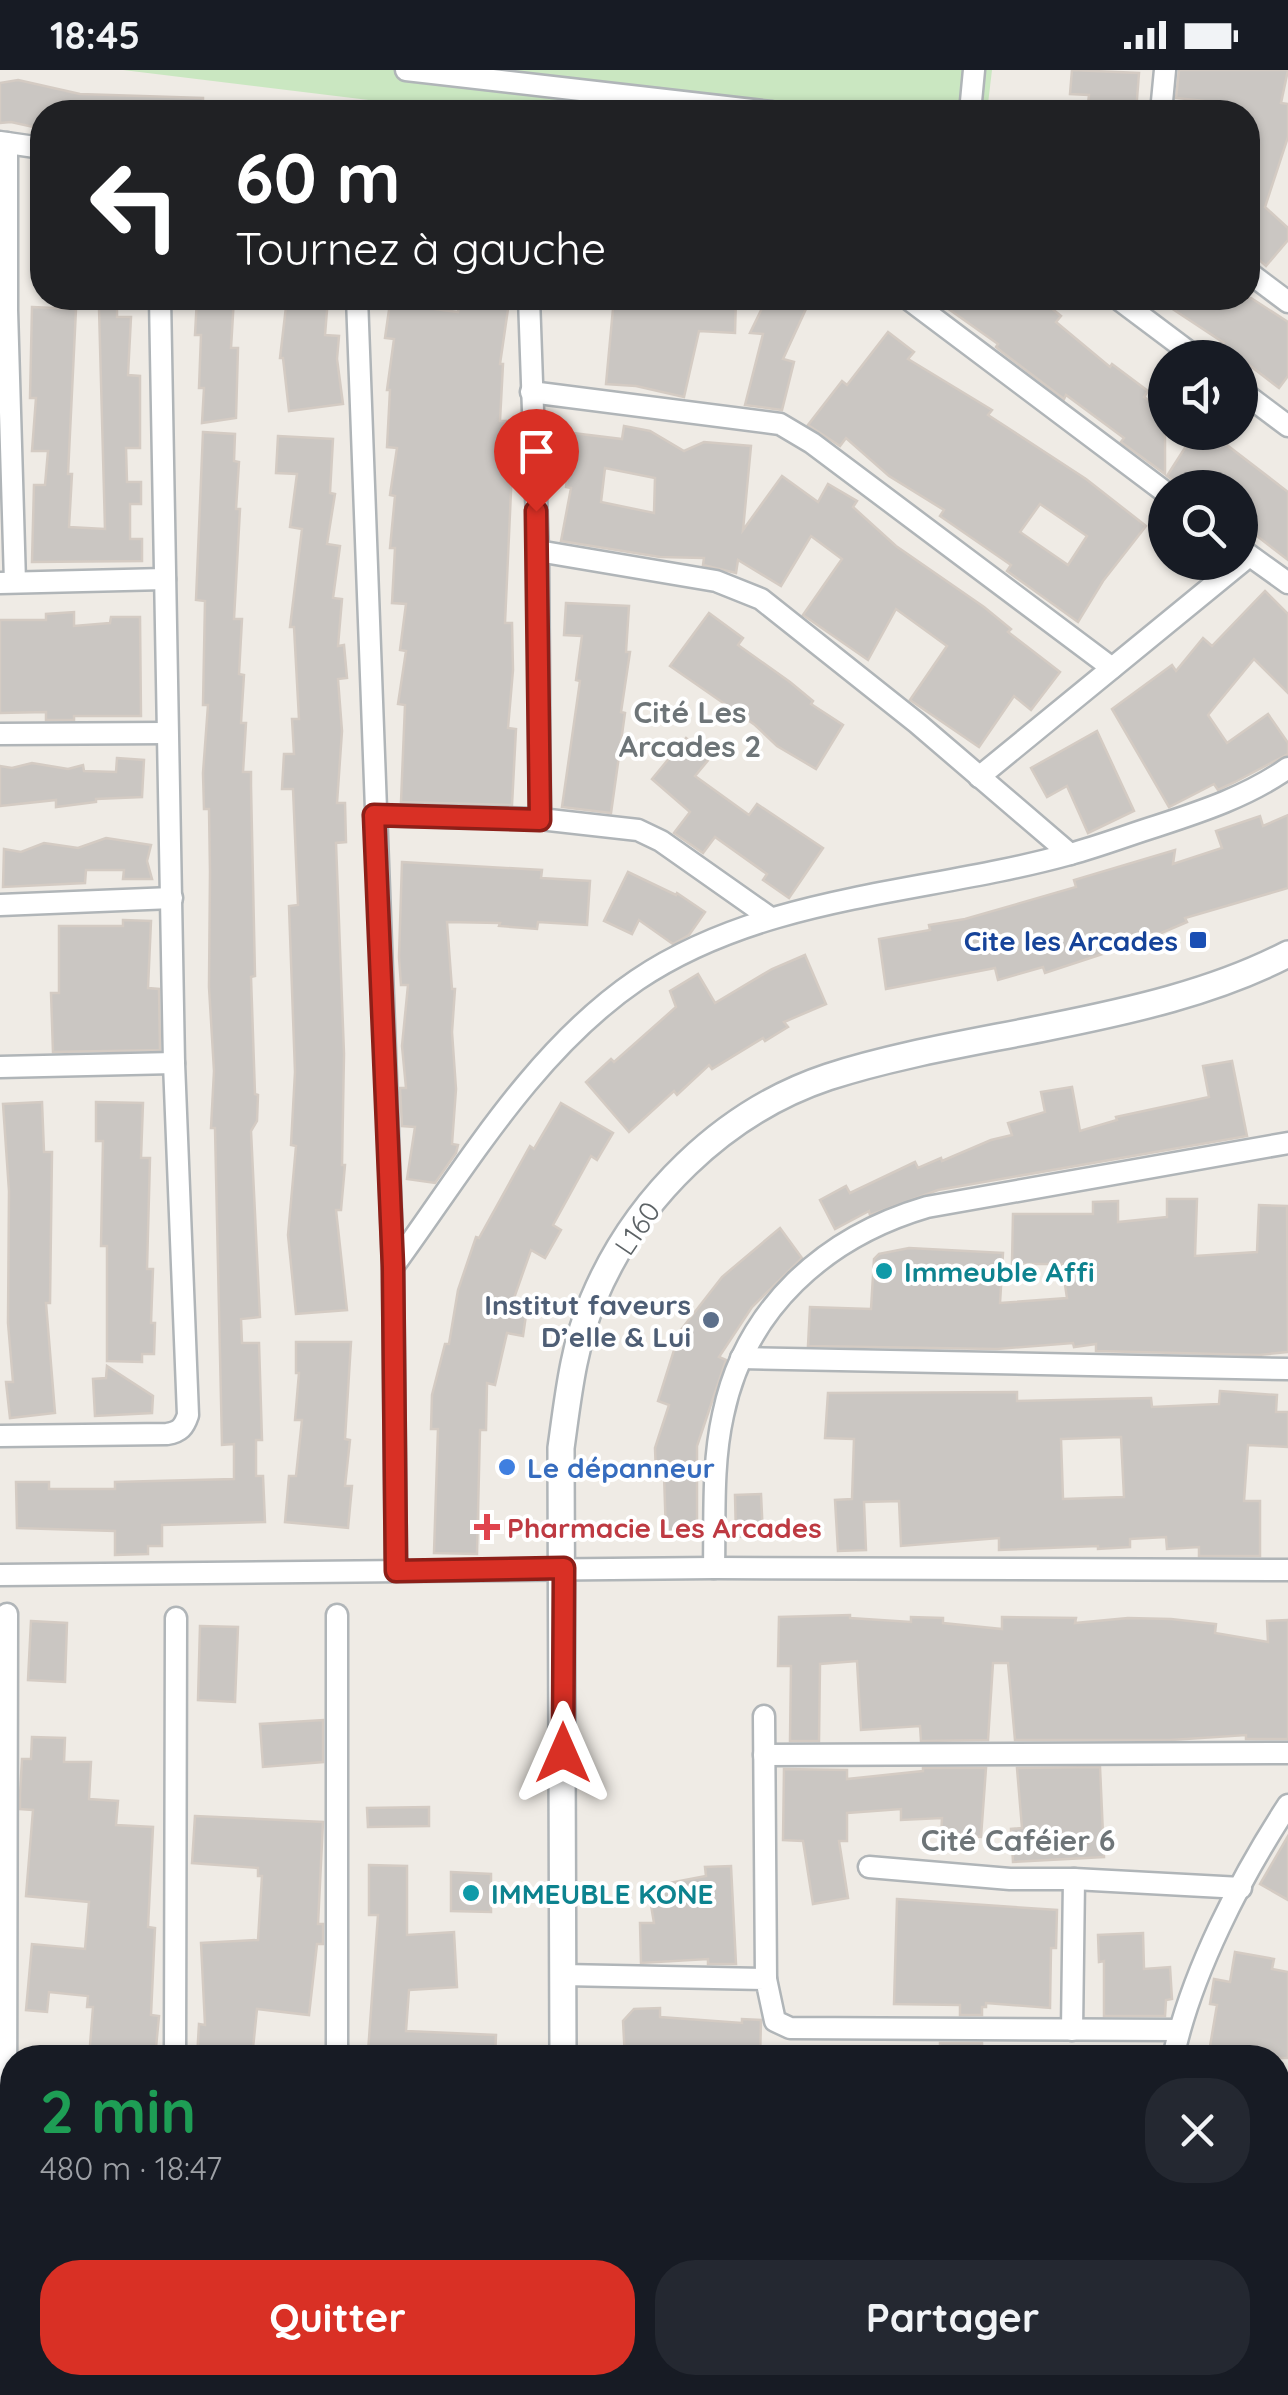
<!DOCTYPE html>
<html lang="fr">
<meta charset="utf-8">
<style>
body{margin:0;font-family:Quicksand,sans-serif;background:#242831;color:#f1f3f6;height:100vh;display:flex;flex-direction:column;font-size:38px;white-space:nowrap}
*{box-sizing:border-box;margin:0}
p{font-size:32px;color:#9ea1a6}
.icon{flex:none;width:55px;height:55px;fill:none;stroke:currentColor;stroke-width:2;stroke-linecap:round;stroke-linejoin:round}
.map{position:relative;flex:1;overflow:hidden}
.panel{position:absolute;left:0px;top:1975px;width:1290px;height:350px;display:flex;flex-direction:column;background:#171b24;border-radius:40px 40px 0 0;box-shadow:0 2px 8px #0004}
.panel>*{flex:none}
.guide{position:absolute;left:30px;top:30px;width:1230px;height:210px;border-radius:40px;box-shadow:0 2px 8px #0004;background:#202124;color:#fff;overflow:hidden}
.tools{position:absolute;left:1148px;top:270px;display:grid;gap:20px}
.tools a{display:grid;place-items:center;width:110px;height:110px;border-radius:50%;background:#171b24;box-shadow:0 2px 8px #0004;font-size:50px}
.pin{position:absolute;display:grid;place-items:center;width:85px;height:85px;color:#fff;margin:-102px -42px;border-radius:50% 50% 50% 0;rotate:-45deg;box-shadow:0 0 10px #0007}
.pin .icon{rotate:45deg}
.me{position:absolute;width:110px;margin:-55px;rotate:0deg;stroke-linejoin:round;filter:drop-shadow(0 0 8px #0008)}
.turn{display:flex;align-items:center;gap:35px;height:210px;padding:0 40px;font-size:45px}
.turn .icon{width:130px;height:130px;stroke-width:2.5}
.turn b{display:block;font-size:70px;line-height:85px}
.round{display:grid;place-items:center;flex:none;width:105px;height:105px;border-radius:40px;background:#242831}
.headline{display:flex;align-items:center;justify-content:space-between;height:170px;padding:0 40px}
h1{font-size:60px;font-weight:800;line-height:75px;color:#1e9e55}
.action{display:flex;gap:20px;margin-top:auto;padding:20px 40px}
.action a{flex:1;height:115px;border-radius:40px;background:#d93025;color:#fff;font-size:40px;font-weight:800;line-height:115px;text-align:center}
.action a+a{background:#242831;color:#f1f3f6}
.status{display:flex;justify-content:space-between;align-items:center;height:70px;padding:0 50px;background:#171b24;direction:ltr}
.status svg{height:28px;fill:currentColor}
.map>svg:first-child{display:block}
</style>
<div class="status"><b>18:45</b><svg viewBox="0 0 49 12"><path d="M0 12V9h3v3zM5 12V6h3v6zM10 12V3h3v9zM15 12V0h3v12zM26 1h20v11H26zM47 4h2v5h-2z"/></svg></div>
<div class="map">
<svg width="1288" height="2325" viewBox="0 0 1288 2325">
<rect width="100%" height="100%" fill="#efebe5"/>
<polygon fill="#cae7c1" points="123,0 992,0 987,42 467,42"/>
<g fill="#cac6c2" stroke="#d4cbc3" stroke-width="2.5" fill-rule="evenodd">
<polygon points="1072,0 1139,3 1136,42 1087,42 1089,25 1070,24"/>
<polygon points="1179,0 1288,0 1281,33 1288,34 1288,67 1265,137 1288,158 1288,170 1266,196 1248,180 1248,42 1233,42 1234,34 1176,28"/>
<polygon points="18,10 80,24 203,28 203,42 42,42 42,59 11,52 0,53 0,13"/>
<polygon points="197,228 234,228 231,278 238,278 236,348 202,353 204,318 199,318 201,265 195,265"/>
<polygon points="287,228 328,228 325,265 339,266 337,289 343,334 289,341 283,288 280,288"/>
<polygon points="614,228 736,228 735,263 699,261 684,327 636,316 606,314"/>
<polygon points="767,228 811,228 783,289 794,292 782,340 745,335 763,264 750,263"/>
<polygon points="933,228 1039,228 1061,246 1056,252 1110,297 1112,294 1148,321 1144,327 1165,342 1165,404 1121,372 1124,368 1066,325 1064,329 1002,282 996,277 998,274"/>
<polygon points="1156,228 1251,228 1288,252 1288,306 1279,318 1223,275 1224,273"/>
<polygon points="460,232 508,239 500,294 503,294 500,351 506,351 503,399 512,399 505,553 512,553 513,600 508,658 516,659 512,735 401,732 405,635 398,634 406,581 400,580 406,534 392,533 395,478 390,478 395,426 390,425 397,378 387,377 390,320 387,320 394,269 385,268 390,233 458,242"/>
<polygon points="32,237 76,239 68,404 72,404 69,457 105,459 99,238 117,238 117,247 131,247 128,305 140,306 140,378 126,378 127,412 141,412 141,434 130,434 130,469 142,469 142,491 32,492 34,415 45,415 48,381 32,381 36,328 30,328"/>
<path d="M888,262L914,282L908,289L992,340L988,345L1086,409L1146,456L1103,511L1078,552L1007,501L1011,495L940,446L944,440L889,406L846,368L840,376L808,355L842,311L847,315ZM1040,434L1087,466L1068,495L1020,462Z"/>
<path d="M624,356L650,361L684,381L704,372L751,376L743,460L782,406L818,432L828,414L857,431L853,437L896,476L984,537L1011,559L1008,562L1060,602L1031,640L1014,626L979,677L910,630L947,576L896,539L868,590L803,545L842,489L811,466L781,516L738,490L736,503L703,495L704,488L660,487L561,471L571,418L566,417L572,363L622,369ZM605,398L655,408L654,443L601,432Z"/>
<polygon points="203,362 235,364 234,391 239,392 236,439 240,439 234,549 242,549 239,604 244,605 241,653 246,653 243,702 251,702 251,716 255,906 251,907 255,1024 258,1025 257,1051 251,1061 260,1247 241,1249 242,1273 259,1273 262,1370 256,1370 256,1406 263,1406 265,1452 162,1455 162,1476 148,1476 148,1484 115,1485 115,1461 17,1458 16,1412 49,1412 49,1419 115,1419 115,1412 234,1409 234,1374 222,1375 215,1058 211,1058 214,1001 209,917 210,802 209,739 204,739 203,703 208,635 203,635 205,531 196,530"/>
<polygon points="1195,362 1210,362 1288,422 1288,490 1240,453 1240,418 1185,418 1167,406"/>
<polygon points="278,366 333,369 330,423 335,424 327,474 340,476 333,528 342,529 338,576 344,575 347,608 338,609 342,661 337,733 345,733 346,772 336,773 344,984 342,1095 345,1095 341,1140 336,1140 347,1240 296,1244 288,1165 296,1076 291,1075 295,1002 289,836 298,835 293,719 282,719 284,684 294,684 292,649 299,649 294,557 290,557 302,459 290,457 297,404 276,403"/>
<polygon points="1265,521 1288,544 1288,623 1254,589 1208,645 1227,673 1268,644 1288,673 1288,684 1235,712 1218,720 1214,714 1169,737 1112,639 1172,595 1176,601 1203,568 1212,576"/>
<polygon points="566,533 629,536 626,582 630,582 621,642 625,643 611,743 562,737 580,611 576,610 582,566 564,565"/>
<polygon points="74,542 74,556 110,553 111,547 140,547 141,646 74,646 74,650 46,650 46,642 0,643 0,550 46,550 46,544"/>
<polygon points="709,543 743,568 738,575 790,612 813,631 811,634 843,655 816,699 777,676 755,655 670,596"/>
<polygon points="1097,661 1134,741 1088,763 1067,716 1047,727 1031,698"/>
<polygon points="686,668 710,688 695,706 749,745 757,734 823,778 789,828 763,810 767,804 715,767 703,783 674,763 690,742 652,709"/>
<polygon points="117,688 144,690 142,727 96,729 96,732 56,737 56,730 0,736 0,696 12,698 32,693 68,699 83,695 84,701 116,702"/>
<polygon points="1288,745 1288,818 1185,848 1187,852 1145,870 1045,903 1043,897 998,910 995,898 886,919 879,869 930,860 929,855 965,849 1076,817 1074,810 1175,780 1173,794 1222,778 1216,761 1260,746 1263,756"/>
<polygon points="106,768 151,775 147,791 152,809 123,809 124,800 86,800 85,813 3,817 4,779 21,782 44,773 78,778"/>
<polygon points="402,792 542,800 541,808 590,811 587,855 538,852 537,859 499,856 500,853 447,852 452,919 455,919 452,962 456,1019 452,1074 458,1075 456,1083 435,1113 407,1109 415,1057 402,1056 400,1018 406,1018 402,976 408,915 401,915 399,887"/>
<polygon points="628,802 676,825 677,823 705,842 689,865 673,874 639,850 632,864 604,851"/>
<polygon points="123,850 151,851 148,918 159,919 160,980 53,982 51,923 59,923 59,856 123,856"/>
<polygon points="805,885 826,934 784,952 788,957 765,971 763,968 712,999 709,995 677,1025 674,1021 629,1062 586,1012 611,989 614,992 676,937 670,921 698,904 715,933 772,899"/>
<polygon points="1232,991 1247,1066 938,1120 870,1145 869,1141 835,1159 820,1130 846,1116 850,1123 915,1092 918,1098 941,1088 942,1091 991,1070 1012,1065 1008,1053 1045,1042 1041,1022 1072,1017 1080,1061 1117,1050 1116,1047 1209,1027 1203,996"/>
<polygon points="42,1032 44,1082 52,1082 50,1233 46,1233 55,1343 10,1348 6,1312 13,1312 8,1253 9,1121 3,1034"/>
<polygon points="96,1032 143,1033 141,1088 150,1088 147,1199 153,1199 151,1253 155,1253 154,1284 142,1284 142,1292 107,1291 107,1176 101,1176 103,1071 96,1071"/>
<polygon points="561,1033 613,1063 597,1090 591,1086 553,1155 561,1160 545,1188 531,1180 514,1228 528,1231 523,1266 507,1263 495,1315 487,1313 486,1360 480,1360 477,1484 434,1483 438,1359 431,1359 432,1325 445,1274 449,1274 458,1220 476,1167 479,1168 530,1076 534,1079"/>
<polygon points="1167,1129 1197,1129 1195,1186 1257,1182 1259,1135 1287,1136 1288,1282 1259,1285 1096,1281 1096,1274 1074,1277 1073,1273 997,1279 808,1276 810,1237 871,1239 874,1189 879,1184 909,1178 1003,1183 1000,1233 1067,1228 1062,1194 1012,1194 1013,1144 1093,1144 1093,1132 1118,1131 1118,1152 1167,1147"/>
<polygon points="780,1158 802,1188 752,1237 719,1287 726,1290 697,1376 697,1464 666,1465 664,1404 656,1404 655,1378 669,1335 658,1331 680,1261 722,1207"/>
<polygon points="296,1272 351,1272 345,1369 350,1370 345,1416 352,1416 348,1458 285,1452 289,1406 296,1406 302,1350 295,1350 299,1303 296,1303"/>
<polygon points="107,1296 153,1326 152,1343 95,1346 93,1309 106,1308"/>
<path d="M1220,1321L1277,1325L1276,1342H1288V1377L1248,1375L1244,1431H1260V1486H1199V1477L1167,1479L1166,1467L1130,1469V1477L1098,1479V1476L999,1480V1468L901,1476L899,1431L864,1432L866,1480L838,1481L835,1430L852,1429L854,1369L825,1368L828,1323L1017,1322V1331L1151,1328L1152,1337L1219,1334ZM1121,1367L1124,1427L1063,1429L1061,1369Z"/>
<polygon points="761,1424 763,1466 736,1467 735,1425"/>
<polygon points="850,1545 850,1548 911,1552 911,1547 943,1548 943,1553 1002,1559 1002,1547 1076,1548 1075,1553 1128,1548 1171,1549 1216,1554 1215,1563 1268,1572 1267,1551 1288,1550 1288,1669 1246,1669 1246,1665 1171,1670 1015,1670 1008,1593 993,1593 988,1670 921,1671 920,1656 861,1660 857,1591 820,1594 819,1671 790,1671 791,1596 778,1596 779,1547"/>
<polygon points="31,1551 67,1553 65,1612 28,1610"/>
<polygon points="200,1556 238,1557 235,1632 198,1630"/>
<polygon points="323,1650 323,1692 263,1697 260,1654"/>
<polygon points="32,1667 65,1668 64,1692 91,1692 89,1729 118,1731 116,1755 153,1757 148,1857 155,1858 151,1945 159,1946 155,1988 89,1988 93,1937 87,1937 88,1926 49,1922 47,1942 26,1940 32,1874 85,1879 89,1832 26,1826 33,1740 20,1739 20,1725 22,1689 31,1689"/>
<polygon points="1100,1697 1104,1787 1013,1792 1011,1759 1022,1758 1017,1698"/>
<polygon points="923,1698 986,1698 981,1767 941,1765 942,1748 901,1750 901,1739 847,1743 847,1771 839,1771 848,1828 813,1834 803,1771 783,1770 784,1699 847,1700 847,1709 923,1701"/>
<polygon points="429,1737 429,1756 368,1757 367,1738"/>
<polygon points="195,1746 323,1752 318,1854 323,1854 323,1874 317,1874 309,1945 257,1939 252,1988 197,1988 199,1954 205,1955 201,1873 258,1870 262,1806 258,1806 258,1798 192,1793"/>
<polygon points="1288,1766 1288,1830 1260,1814"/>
<polygon points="369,1795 407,1796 407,1865 454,1862 457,1917 409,1920 406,1961 496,1965 495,1988 435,1988 368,1982 378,1845 369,1845"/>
<polygon points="731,1796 736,1894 708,1894 708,1889 641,1893 640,1853 654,1853 648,1817 706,1806 705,1797"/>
<polygon points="451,1802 491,1804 491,1842 451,1841"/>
<polygon points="897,1829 1057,1840 1056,1878 1051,1878 1050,1938 986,1933 986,1937 982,1937 982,1945 960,1945 960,1935 894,1934"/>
<polygon points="1143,1863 1144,1899 1170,1897 1172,1929 1166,1930 1165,1946 1104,1946 1104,1891 1099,1892 1098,1865"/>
<polygon points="1235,1882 1274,1889 1272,1899 1288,1902 1288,1988 1208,1988 1217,1935 1210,1934 1214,1909 1230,1912"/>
<polygon points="660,1938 660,1947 742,1953 742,1949 761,1950 760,1988 625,1988 623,1951 634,1939"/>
<polygon points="940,1973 982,1973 983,1988 940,1988"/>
</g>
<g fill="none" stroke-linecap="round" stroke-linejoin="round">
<defs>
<g id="minor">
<polyline points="406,0 771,42"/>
<polyline points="970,42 974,0"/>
<polyline points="1161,42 1165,0"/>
<polyline points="0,72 42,78"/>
<polyline points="7,73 7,240 15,512"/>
<polyline points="1248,202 1288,232"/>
<polyline points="357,228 393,1197 396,1501"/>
<polyline points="529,228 538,481 540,749"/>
<polyline points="907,228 1165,422"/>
<polyline points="1117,228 1197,288"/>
<polyline points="1240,320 1288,356"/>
<polyline points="531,322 780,354 812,373 1112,598"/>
<polyline points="1242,480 1288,513"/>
<polyline points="538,481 716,511 761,529 917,653 1070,784"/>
<polyline points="0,513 165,509"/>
<polyline points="0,664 167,663"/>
<polyline points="979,707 1249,486"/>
<polyline points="374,745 540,749 638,760 661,771 769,847"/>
<polyline points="0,835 172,828"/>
<polyline points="0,997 174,993"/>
<path d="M393,1197C466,1097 533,981 637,910C765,824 926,824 1070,784C1100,776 1128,765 1157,756C1203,741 1248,726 1288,698"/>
<polyline points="741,1288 1288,1299"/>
<path d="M0,1366L167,1364C180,1362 184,1357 188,1345L174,993L160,228"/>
<path d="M714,1498C715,1448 712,1394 723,1345C745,1238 825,1167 927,1137L1288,1073"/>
<polyline points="0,1505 714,1498 1288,1500"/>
<polyline points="764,1646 766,1909"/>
<polyline points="764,1685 1288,1683"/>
<polyline points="869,1797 1010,1809 1074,1809 1072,1960"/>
<polyline points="1074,1809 1241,1818"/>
<polyline points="563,1905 766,1909 775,1951 790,1958 1179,1960"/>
<polyline points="175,1988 176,1548"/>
<polyline points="337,1988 337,1545"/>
<path d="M1173,1988C1191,1903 1241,1807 1288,1735"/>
<polyline points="6,2065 7,1544"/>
<polyline points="1278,2087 1288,2088"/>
</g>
<g id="tertiary">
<path d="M563,1988L561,1378C568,1328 573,1277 593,1230C635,1129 723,1042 828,1007C899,984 976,972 1049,957C1129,941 1215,922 1288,884"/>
<polyline points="1278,2257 1288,2257"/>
<polyline points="0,2271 12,2271"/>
<polyline points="1278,2287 1288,2286"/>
<polyline points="551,2325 552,2312"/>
</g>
</defs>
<use href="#minor" stroke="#b0b5b8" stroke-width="25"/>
<use href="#tertiary" stroke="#b0b5b8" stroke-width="30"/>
<use href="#minor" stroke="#fff" stroke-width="20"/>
<use href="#tertiary" stroke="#fff" stroke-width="25"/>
</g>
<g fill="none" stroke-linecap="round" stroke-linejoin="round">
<defs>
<polyline id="route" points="536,441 540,750 374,745 393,1197 396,1501 564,1498 563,1683"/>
</defs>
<use href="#route" stroke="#8d1f18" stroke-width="25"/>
<use href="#route" stroke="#d93025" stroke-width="18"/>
</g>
<rect fill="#1a4fb4" stroke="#fff" stroke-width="4" x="1188" y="860" width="20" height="20" rx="5"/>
<g fill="#0f9aa8" stroke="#fff" stroke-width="4">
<circle cx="884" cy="1201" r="10"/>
<circle cx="471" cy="1823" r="10"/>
</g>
<circle fill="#5c6f8a" stroke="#fff" stroke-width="4" cx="711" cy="1250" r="10"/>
<circle fill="#3f7fe0" stroke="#fff" stroke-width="4" cx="507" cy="1397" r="10"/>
<path fill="#e0444e" stroke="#fff" stroke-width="4" d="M482 1442h10v10h10v10h-10v10h-10v-10h-10v-10h10z"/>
<g text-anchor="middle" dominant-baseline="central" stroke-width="8" stroke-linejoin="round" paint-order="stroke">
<g font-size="28" font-weight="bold" fill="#164399" stroke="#fff" text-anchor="end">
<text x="1178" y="870">Cite les Arcades</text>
</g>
<g font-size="28" fill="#5d6366" stroke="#fff">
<text transform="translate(637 1158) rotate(-56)">L160</text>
</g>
<g font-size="28" font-weight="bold" fill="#0d838f" stroke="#fff" text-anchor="start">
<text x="904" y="1201">Immeuble Affi</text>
<text x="491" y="1823">IMMEUBLE KONE</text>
</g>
<g font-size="28" font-weight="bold" fill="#4e5e75" stroke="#fff" text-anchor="end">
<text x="691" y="1234">Institut faveurs<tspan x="691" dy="32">D’elle &amp; Lui</tspan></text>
</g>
<g font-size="28" font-weight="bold" fill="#366cbe" stroke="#fff" text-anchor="start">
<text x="527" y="1397">Le dépanneur</text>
</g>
<g font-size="28" font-weight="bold" fill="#be3a42" stroke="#fff" text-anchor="start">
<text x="507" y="1457">Pharmacie Les Arcades</text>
</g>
<g font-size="30" font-weight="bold" fill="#6e7578" stroke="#fff">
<text x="690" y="642">Cité Les<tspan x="690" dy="34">Arcades 2</tspan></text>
<text x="1018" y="1770">Cité Caféier 6</text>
</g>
</g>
</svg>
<div class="tools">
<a><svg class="icon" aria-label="sound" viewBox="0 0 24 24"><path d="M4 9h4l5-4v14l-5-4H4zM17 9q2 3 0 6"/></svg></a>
<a><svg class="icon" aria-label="search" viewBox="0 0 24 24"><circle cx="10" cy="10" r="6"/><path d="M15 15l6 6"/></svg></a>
</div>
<div class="pin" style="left:536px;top:441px;background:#d93025"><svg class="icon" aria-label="arrive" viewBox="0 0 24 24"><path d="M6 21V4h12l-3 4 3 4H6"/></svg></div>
<svg class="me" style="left:563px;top:1683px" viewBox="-20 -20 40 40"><path d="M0-17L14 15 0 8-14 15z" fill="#d93025" stroke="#fff" stroke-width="4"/></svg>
<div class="guide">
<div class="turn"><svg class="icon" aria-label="left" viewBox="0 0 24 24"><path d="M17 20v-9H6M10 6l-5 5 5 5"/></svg><div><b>60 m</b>Tournez à gauche</div></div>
</div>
<section class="panel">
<div class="headline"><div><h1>2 min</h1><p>480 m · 18:47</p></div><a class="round"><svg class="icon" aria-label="close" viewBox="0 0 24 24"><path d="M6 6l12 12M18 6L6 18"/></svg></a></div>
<div class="action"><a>Quitter</a><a>Partager</a></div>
</section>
</div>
